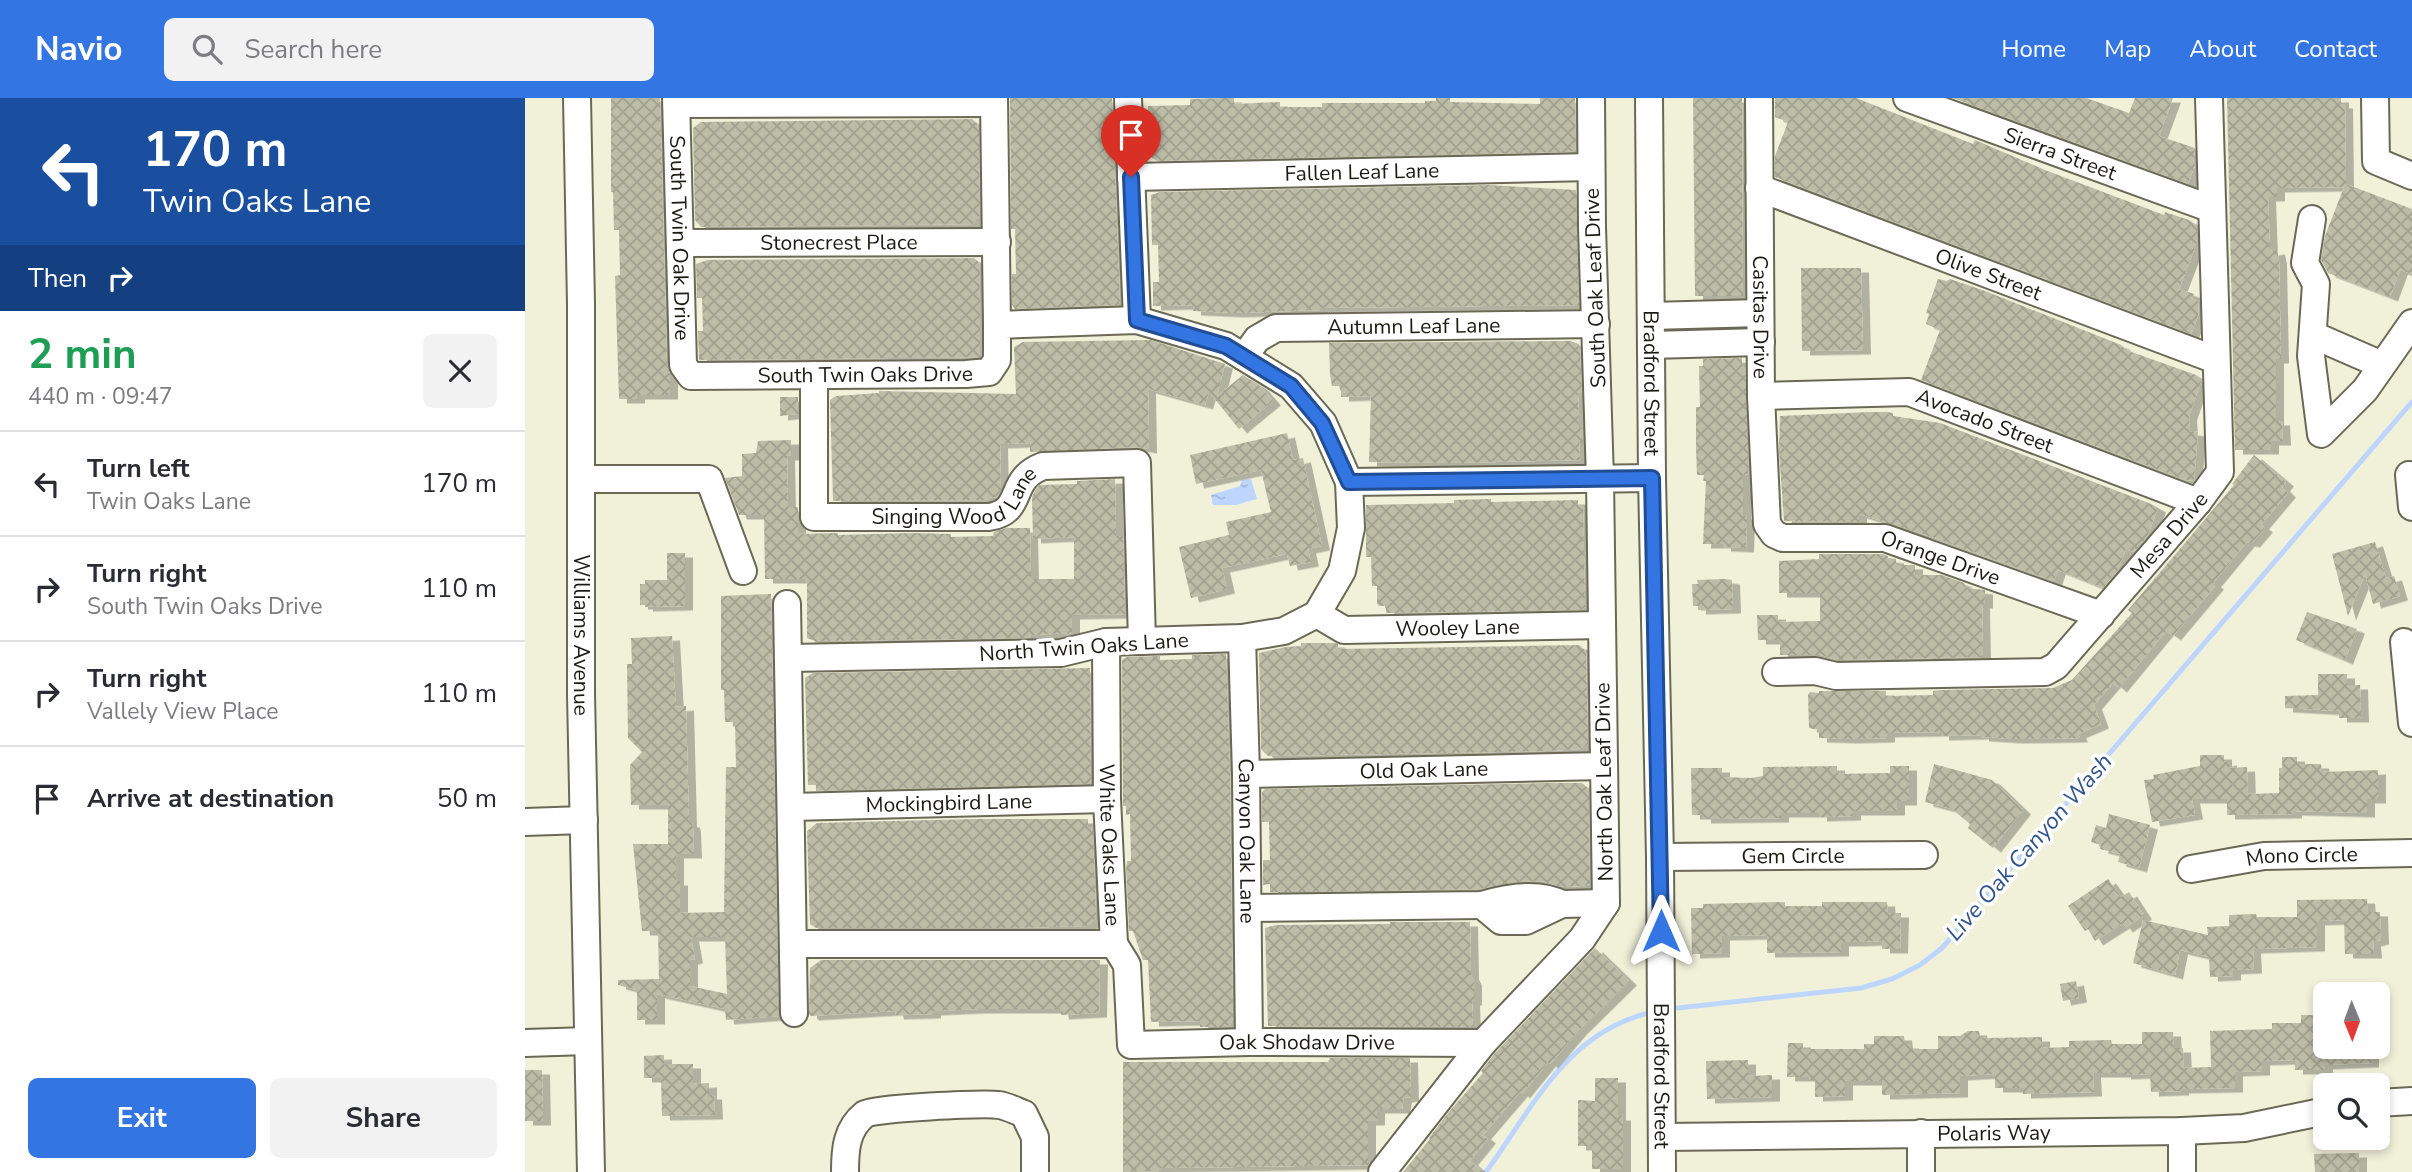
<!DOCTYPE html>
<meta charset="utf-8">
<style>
body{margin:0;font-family:"Nunito Sans",sans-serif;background:#f2f2f3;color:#2b2b33;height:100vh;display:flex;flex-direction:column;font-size:26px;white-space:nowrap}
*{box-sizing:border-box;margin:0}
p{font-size:23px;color:#7c7c81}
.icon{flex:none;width:38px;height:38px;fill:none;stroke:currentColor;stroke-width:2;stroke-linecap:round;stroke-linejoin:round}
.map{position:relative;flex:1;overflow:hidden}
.sheet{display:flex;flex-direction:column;background:#fff;width:525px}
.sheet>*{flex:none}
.top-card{background:#1a4fa0;color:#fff;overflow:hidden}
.needle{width:46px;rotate:179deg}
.controls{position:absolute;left:1788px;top:884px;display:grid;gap:14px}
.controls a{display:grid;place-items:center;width:77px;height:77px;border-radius:10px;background:#fff;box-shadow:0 4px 10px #0003;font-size:35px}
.pin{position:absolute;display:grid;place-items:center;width:60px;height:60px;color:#fff;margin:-72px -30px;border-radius:50% 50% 50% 0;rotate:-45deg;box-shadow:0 0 7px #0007}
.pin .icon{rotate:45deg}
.me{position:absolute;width:77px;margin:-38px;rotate:0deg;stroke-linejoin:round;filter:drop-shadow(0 0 5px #0008)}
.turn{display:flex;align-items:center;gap:24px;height:147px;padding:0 28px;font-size:32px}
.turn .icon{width:91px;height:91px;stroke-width:2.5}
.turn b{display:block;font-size:49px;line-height:60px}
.then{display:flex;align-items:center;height:66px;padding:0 28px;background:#0003;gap:14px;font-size:26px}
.round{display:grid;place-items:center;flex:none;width:74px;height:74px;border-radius:10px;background:#f2f2f3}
.summary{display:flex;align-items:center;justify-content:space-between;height:119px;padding:0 28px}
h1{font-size:42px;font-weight:700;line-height:52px;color:#1e9e55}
.action{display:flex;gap:14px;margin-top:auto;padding:14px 28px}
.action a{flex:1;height:80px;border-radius:10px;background:#3376e3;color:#fff;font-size:28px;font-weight:700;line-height:80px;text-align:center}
.action a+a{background:#f2f2f3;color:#2b2b33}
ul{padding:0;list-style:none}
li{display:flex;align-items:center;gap:21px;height:105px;padding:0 28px;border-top:2px solid #e1e1e2}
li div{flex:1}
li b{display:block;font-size:26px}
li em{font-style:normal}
header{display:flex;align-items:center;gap:42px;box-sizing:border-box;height:98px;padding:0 35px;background:#3376e3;color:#fff}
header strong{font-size:33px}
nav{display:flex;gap:38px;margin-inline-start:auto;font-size:24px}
.search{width:490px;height:63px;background:#f2f2f3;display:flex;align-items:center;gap:18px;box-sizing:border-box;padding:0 24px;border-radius:10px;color:#7c7c81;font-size:26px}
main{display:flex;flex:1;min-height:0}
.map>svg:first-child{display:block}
</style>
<header>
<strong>Navio</strong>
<div class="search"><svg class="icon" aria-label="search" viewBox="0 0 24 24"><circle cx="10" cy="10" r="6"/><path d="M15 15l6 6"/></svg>Search here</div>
<nav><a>Home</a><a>Map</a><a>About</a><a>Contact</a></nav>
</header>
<main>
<section class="sheet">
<div class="top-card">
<div class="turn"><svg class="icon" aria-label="left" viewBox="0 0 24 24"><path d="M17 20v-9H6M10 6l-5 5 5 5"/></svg><div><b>170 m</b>Twin Oaks Lane</div></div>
<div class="then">Then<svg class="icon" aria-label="right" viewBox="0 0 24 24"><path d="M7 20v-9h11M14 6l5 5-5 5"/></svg></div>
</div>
<div class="summary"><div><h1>2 min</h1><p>440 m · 09:47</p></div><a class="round"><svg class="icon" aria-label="close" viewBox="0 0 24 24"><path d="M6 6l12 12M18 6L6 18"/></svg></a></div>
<ul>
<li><svg class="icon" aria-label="left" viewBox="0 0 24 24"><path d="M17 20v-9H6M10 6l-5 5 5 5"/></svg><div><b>Turn left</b><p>Twin Oaks Lane</p></div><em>170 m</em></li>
<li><svg class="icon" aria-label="right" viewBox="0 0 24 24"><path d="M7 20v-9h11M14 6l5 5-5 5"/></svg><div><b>Turn right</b><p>South Twin Oaks Drive</p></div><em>110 m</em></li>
<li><svg class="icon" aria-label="right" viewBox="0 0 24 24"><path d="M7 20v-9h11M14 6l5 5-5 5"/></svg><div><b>Turn right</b><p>Vallely View Place</p></div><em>110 m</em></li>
<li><svg class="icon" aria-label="arrive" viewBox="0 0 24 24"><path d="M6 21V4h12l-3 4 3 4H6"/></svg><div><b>Arrive at destination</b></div><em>50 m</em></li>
</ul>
<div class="action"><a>Exit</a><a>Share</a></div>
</section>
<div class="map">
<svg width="1887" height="1074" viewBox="0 0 1887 1074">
<defs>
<pattern id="water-ripples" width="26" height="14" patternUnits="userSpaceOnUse" patternTransform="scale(1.75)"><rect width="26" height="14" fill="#bed6fd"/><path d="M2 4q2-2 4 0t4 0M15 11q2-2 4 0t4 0" fill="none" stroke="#a3b7d8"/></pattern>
<pattern id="building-cross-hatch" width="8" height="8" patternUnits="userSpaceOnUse" patternTransform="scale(1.75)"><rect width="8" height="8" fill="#bcbca7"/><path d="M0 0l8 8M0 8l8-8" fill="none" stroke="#a1a18f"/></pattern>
<filter id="shadow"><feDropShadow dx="8" dy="4.5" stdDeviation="0" flood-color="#0004"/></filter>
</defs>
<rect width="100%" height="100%" fill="#f1f1da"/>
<polygon fill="url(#water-ripples)" points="726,381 732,401 711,407 688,407 686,397 715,388 717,382"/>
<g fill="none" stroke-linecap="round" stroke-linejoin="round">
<g stroke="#bed6fd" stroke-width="5">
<polyline points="1144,911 1336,890 1367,881 1395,867 1417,850 1887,304"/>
<path d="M961,1074C1008,1009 1043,932 1128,914"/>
</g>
</g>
<g fill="url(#building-cross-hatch)" fill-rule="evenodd" filter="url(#shadow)">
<polygon points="86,0 135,0 142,267 145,276 145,297 112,297 112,301 94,301 90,178 95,177 94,132 89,132 88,94 86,94"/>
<polygon points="485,0 587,0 595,203 593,207 490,211 487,207 487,176 491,176 490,131 486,131"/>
<polygon points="696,0 709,0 709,6 755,4 755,9 797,9 797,5 900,5 900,3 911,3 911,0 925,0 925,4 1015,6 1015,0 1050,0 1051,51 1045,54 632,63 624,58 623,8 665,7 665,1"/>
<polygon points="1168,0 1217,0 1218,198 1170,198"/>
<polygon points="1250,0 1331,0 1448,46 1450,42 1520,72 1639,117 1640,114 1664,122 1672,128 1672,144 1654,191 1669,196 1667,201 1674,204 1673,218 1666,236 1250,79 1250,58 1263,24 1250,19"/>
<polygon points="1428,0 1561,0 1604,15 1610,0 1648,0 1634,38 1670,50 1668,64 1670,67 1663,86"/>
<polygon points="1702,0 1816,0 1816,6 1820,6 1821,86 1887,111 1887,176 1875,172 1865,199 1803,175 1796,162 1800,138 1819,89 1752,90 1752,99 1743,99 1745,153 1752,152 1754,162 1756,261 1751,261 1751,323 1757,323 1758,343 1746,343 1746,352 1710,352"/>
<polygon points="447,21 454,27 455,117 448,126 176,129 170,122 168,30 176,24"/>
<polygon points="964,87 1051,92 1054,207 795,210 795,212 711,215 668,213 668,207 628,208 628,184 634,184 633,147 627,147 626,97 635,94"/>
<polygon points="449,160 455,165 455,259 174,262 173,233 178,233 177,200 172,200 171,166 182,162"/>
<polygon points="1276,170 1336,170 1338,252 1277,253"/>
<polygon points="1413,181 1422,183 1425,181 1460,193 1596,247 1601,252 1671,277 1677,281 1664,318 1665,333 1673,334 1669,383 1661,382 1396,282 1415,232 1401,226 1404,216 1401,215"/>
<polygon points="626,242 700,266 692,298 718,277 735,288 748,303 714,331 684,294 680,307 623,291 624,351 612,349 505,354 505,345 475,346 476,392 472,399 466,400 466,402 308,403 305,302 311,298 354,295 354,293 491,296 489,249 498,244"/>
<polygon points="1045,243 1054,246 1055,250 1057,295 1053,295 1054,330 1058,330 1058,345 1054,345 1055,362 932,365 844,364 846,298 816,299 816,288 807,288 805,277 804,245 806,245"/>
<polygon points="1217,260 1217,268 1220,268 1224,368 1223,376 1218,377 1218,417 1222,418 1221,450 1198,449 1198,446 1178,446 1181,383 1178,383 1179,377 1172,377 1171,350 1171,309 1175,309 1174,268 1178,268 1178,261"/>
<polygon points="255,299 273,299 273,316 255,318"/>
<polygon points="1345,314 1362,314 1368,315 1368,318 1415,325 1626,406 1633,410 1622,439 1609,454 1601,451 1593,472 1578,490 1533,472 1529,483 1407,439 1334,416 1334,424 1259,423 1254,352 1255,318"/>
<polygon points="762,335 768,362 778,360 797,448 783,451 786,464 765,468 762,456 697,470 702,491 666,500 654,449 704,437 701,424 746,414 736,372 671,386 665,357"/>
<polygon points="266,342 266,358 262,358 263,409 273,409 273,436 313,435 313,437 388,435 426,436 426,439 468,438 469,434 481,430 505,430 506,481 549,481 549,439 508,441 507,399 511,391 515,387 552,386 552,383 590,381 591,438 598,438 600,516 547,517 547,535 506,537 504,540 290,543 282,540 282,485 280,486 280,481 240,481 239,417 214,417 200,380 217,378 217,356 231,355 233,343"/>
<polygon points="1729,357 1761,384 1757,389 1763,395 1736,427 1740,430 1727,445 1722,444 1688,485 1691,487 1648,538 1641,533 1594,590 1588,585 1569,607 1576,626 1553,636 1555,640 1490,641 1456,639 1456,637 1416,638 1416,634 1362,635 1362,640 1326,641 1294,640 1294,632 1284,630 1283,597 1285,594 1294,595 1294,593 1361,593 1361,598 1408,597 1408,593 1415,592 1528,590 1547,582 1607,515 1603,512 1709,387 1707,386"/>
<polygon points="966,401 966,404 1053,402 1053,407 1058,407 1060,509 1056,512 861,515 861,508 854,508 852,505 852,488 847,488 846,459 841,459 841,407 929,405 929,402"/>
<polygon points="1850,444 1861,480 1869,478 1875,498 1848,506 1840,476 1823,518 1807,456"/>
<polygon points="142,455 160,455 160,508 120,509 120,507 115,507 115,486 120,486 120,482 142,482"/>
<polygon points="1294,456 1357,456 1363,458 1363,460 1371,461 1371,467 1390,467 1390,477 1417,477 1439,485 1441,490 1460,492 1460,506 1457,506 1458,559 1311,562 1296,557 1255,557 1255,542 1233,542 1232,517 1253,517 1253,524 1295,523 1295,495 1254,495 1254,463 1294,461"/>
<polygon points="1200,481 1207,482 1208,511 1173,512 1173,508 1168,508 1167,486 1173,486 1172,482"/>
<path d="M246,496L254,918L201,922L200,911L132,896V922H112V892L93,887V882L134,881L133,833H117L108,746H143V707H106L105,667L117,654L103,640L102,566H107L106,540L147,538L151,609L161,608L164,725H167L168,730L169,756H151V783H155V815L199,814L201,669H211L210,624H200L199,592H196V498ZM166,839H200L202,896L165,888V862L170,861Z"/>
<polygon points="1782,514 1832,531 1820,562 1771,542"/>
<polygon points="776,545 810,545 813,546 813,551 1054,547 1061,553 1063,646 1054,651 1023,653 743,658 736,651 734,555 761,549 776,548"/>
<polygon points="701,556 705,676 708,922 702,929 675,929 675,923 626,924 623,862 618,862 608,833 604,833 601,772 602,763 606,763 605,716 601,717 601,708 598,708 597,562 602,559 635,558 635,562 667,561 667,557"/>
<polygon points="565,570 566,686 291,693 291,687 283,687 280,580 288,575"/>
<polygon points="1793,576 1822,576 1822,587 1835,587 1836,620 1814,620 1814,613 1760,610 1760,598 1793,597"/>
<polygon points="1675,657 1699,657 1699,664 1704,663 1704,670 1722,669 1723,696 1754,695 1754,670 1757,670 1757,659 1772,659 1772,666 1796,666 1797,674 1853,672 1853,701 1842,701 1842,715 1769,713 1769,716 1702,717 1702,701 1667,701 1670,717 1627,724 1619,682 1629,681 1628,677 1675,668"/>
<polygon points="1409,666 1467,682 1498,712 1468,750 1443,730 1445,726 1427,711 1400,704"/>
<polygon points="1312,668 1312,676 1365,675 1365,668 1384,668 1384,703 1372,703 1372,713 1328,713 1328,718 1294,719 1294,715 1256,715 1256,720 1178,721 1178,717 1167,717 1166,670 1197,670 1197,679 1226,680 1238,678 1238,669"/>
<polygon points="1023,685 1057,685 1064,691 1065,786 1056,788 1036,789 1020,784 998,783 955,791 780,794 745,794 745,786 738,787 738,762 745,762 744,724 737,724 737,694 740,691"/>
<polygon points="1584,716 1625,727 1614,770 1593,764 1595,756 1575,751 1576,747 1566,744 1571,727 1581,730"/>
<polygon points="449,721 563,721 563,729 568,729 571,820 562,828 488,830 291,830 285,826 282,733 292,725"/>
<polygon points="1583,781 1596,799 1604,794 1619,817 1600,830 1597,826 1570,843 1563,831 1560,833 1543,808"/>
<polygon points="1842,801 1843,814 1855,814 1856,842 1848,844 1849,856 1820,856 1819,822 1792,823 1792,849 1728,851 1729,871 1708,872 1708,878 1685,879 1684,859 1655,852 1650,877 1608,865 1618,822 1683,837 1682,829 1704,828 1704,817 1731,816 1732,819 1772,819 1772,802"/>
<polygon points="1260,804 1260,808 1297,808 1297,804 1362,804 1363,815 1376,815 1375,851 1357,851 1357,843 1329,844 1316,844 1316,854 1242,855 1242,837 1197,838 1197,855 1167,856 1166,810 1178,810 1178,806"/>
<polygon points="865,824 945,824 946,877 949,883 949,903 947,903 948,929 743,928 740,830 751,827 865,826"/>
<polygon points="1070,850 1104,883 1054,932 1025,966 1023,964 997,996 995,994 958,1037 963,1041 945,1063 958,1074 878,1074 905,1041 904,1040 923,1015 958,975 956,973 970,955"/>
<polygon points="296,862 575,862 574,915 536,917 535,911 453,911 408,913 408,916 371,917 370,913 286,918 284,916 285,870"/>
<polygon points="1551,883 1554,900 1538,903 1535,886"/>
<polygon points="1776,917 1793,917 1794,948 1846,948 1846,965 1800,967 1800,972 1770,972 1770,962 1737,963 1737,973 1710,974 1710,990 1656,991 1656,993 1626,994 1625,976 1598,977 1598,975 1568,975 1569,994 1498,996 1498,990 1470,990 1470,976 1435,978 1435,995 1357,997 1357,983 1320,983 1320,998 1290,999 1290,982 1284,982 1284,979 1262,979 1263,945 1278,945 1278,951 1339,951 1339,946 1349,946 1349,938 1379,938 1380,946 1386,946 1386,951 1413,951 1413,938 1435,938 1443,933 1454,933 1455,939 1461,940 1517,939 1517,950 1544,949 1544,943 1586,942 1587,946 1617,946 1617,934 1648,934 1649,950 1658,950 1659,970 1686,969 1685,933 1747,931 1747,925 1776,925"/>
<polygon points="139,957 139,966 168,966 168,986 184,985 184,997 189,997 190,1017 137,1018 136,980 119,980 119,958"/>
<polygon points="805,960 885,960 886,999 879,1000 877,1011 852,1011 852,1023 843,1023 843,1067 635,1070 636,1073 598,1074 598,964 803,964"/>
<polygon points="1223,962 1223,978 1247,977 1247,999 1182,1001 1181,963"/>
<polygon points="0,972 17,972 18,1023 0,1023"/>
<polygon points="1070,980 1093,980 1093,1018 1098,1018 1098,1071 1067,1071 1067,1048 1053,1048 1053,1002 1070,1003"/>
<polygon points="1834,1055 1834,1074 1790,1074 1789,1056"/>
</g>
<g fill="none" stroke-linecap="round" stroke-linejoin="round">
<defs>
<g id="minor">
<path id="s1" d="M52,0L56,206V596L66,1074"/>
<path id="s2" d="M151,0L158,267L166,278L441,276L464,274L472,262V227L612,222L701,248L766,288L798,325L824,384L826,430L817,473L792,516L759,533L717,540L581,544L536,555L265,560"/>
<polyline points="469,0 472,227"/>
<polyline points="603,0 612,222"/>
<path id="s3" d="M1124,0L1127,380L1135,759L1137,1074"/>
<path id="s4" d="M1234,0L1236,298L1242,426L1249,436L1258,440H1360L1576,517"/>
<path id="s5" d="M1382,0L1687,111"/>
<polyline points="1850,0 1851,63 1887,78"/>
<polyline points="152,6 469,5"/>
<path id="s6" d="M606,79L1066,69"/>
<path id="s7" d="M1234,90L1691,262"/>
<polyline points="1787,121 1780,165 1791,186 1786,258 1796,336 1840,292 1887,225"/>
<path id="s8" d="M155,145L472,144"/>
<polyline points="1126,218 1235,215"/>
<polyline points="1788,237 1857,267"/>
<polyline points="1126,247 1236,244"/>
<path id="s9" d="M719,259L732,241L751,230L1071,226"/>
<path id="s10" d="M289,277V419H464C501,413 481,382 518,368L612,365L617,543"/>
<path id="s11" d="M1236,298L1384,294L1673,404"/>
<polyline points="1884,377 1887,409"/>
<polyline points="56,381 184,381 218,473"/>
<polyline points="824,384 1127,380"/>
<polyline points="262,506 269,915"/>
<path id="s12" d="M792,516L819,532L1077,527"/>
<path id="s13" d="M717,540L721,676L724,944"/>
<path id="s14" d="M581,544L582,701L589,846L602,867L606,947L724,944L958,945"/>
<polyline points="1879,544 1887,625"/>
<path id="s15" d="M1251,574L1290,573L1311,578L1520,574L1531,568L1673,404L1695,374L1684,0"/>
<path id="s16" d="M721,676L1078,668"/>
<path id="s17" d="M266,709L582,701"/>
<polyline points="0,724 59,722"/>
<path id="s18" d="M1135,759L1399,757"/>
<path id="s19" d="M1666,771L1739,758L1887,755"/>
<polyline points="957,807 976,823 1001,823 1037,806 1081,805"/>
<path d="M723,810L957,807C983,799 1013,794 1037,806"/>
<polyline points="268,846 589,846"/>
<polyline points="0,945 63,943"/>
<polyline points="1853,1005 1887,1003"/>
<polyline points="1657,1033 1657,1074"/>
<polyline points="1396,1035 1396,1074"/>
<path id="s20" d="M1137,1039L1657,1033L1719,1030L1801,1013"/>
<path d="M320,1074C320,1052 321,1031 340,1016C349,1010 459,1005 474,1007C482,1008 491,1013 499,1016L510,1039V1074"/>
<polyline points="857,1074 958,945 1057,841 1081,805 1075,381 1067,129 1066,0"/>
</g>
</defs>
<use href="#minor" stroke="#6a6956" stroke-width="30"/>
<use href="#minor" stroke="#fff" stroke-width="26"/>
</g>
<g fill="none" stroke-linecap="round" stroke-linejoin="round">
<defs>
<polyline id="route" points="606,79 612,222 701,248 766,288 797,325 824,384 1127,380 1136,833"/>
</defs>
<use href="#route" stroke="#214d94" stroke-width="18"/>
<use href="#route" stroke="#3376e3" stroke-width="12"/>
</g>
<g text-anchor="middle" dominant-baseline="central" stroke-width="7" stroke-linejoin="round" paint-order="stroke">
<g font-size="21" fill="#1c1b13" stroke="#fff">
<text stroke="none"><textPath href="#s5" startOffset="163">Sierra Street</textPath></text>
<text stroke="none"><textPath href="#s6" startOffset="231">Fallen Leaf Lane</textPath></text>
<text stroke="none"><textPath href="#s2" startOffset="140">South Twin Oak Drive</textPath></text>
<text stroke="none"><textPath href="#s8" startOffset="159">Stonecrest Place</textPath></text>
<text stroke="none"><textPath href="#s7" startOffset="245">Olive Street</textPath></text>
<text transform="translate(1070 190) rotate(-92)">South Oak Leaf Drive</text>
<text stroke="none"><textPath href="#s4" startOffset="219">Casitas Drive</textPath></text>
<text stroke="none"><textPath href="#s9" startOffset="182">Autumn Leaf Lane</textPath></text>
<text stroke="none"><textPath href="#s2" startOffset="455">South Twin Oaks Drive</textPath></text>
<text stroke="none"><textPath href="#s3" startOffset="285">Bradford Street</textPath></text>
<text stroke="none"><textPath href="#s11" startOffset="229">Avocado Street</textPath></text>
<text stroke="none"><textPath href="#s10" startOffset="292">Singing Wood Lane</textPath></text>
<text stroke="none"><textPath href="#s15" startOffset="455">Mesa Drive</textPath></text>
<text stroke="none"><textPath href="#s4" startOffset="609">Orange Drive</textPath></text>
<text stroke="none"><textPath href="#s12" startOffset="145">Wooley Lane</textPath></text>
<text stroke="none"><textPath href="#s1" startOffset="537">Williams Avenue</textPath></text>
<text transform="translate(559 549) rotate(-4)">North Twin Oaks Lane</text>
<text stroke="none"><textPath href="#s16" startOffset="178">Old Oak Lane</textPath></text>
<text transform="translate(1079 684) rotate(-91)">North Oak Leaf Drive</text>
<text stroke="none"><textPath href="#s17" startOffset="158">Mockingbird Lane</textPath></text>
<text stroke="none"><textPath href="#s13" startOffset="203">Canyon Oak Lane</textPath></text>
<text stroke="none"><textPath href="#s14" startOffset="203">White Oaks Lane</textPath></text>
<text stroke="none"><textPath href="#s18" startOffset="133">Gem Circle</textPath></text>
<text stroke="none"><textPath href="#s19" startOffset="112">Mono Circle</textPath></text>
<text stroke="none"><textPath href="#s14" startOffset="583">Oak Shodaw Drive</textPath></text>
<text stroke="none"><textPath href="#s3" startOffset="978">Bradford Street</textPath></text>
<text stroke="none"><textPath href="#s20" startOffset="332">Polaris Way</textPath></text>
</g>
<g font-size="23" font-style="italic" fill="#2f538e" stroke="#fff">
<text transform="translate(1504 749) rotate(-49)">Live Oak Canyon Wash</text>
</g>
</g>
</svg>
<div class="controls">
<a><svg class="needle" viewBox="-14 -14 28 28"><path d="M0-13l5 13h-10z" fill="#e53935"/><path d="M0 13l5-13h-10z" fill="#7c7c81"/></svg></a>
<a><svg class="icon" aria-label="search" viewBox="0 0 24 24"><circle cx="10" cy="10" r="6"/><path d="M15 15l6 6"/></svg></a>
</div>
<div class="pin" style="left:606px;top:79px;background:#d93025"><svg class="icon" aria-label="arrive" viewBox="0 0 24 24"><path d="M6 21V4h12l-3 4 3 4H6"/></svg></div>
<svg class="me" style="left:1136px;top:833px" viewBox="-20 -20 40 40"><path d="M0-17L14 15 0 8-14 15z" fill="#3376e3" stroke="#fff" stroke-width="4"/></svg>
</div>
</main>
